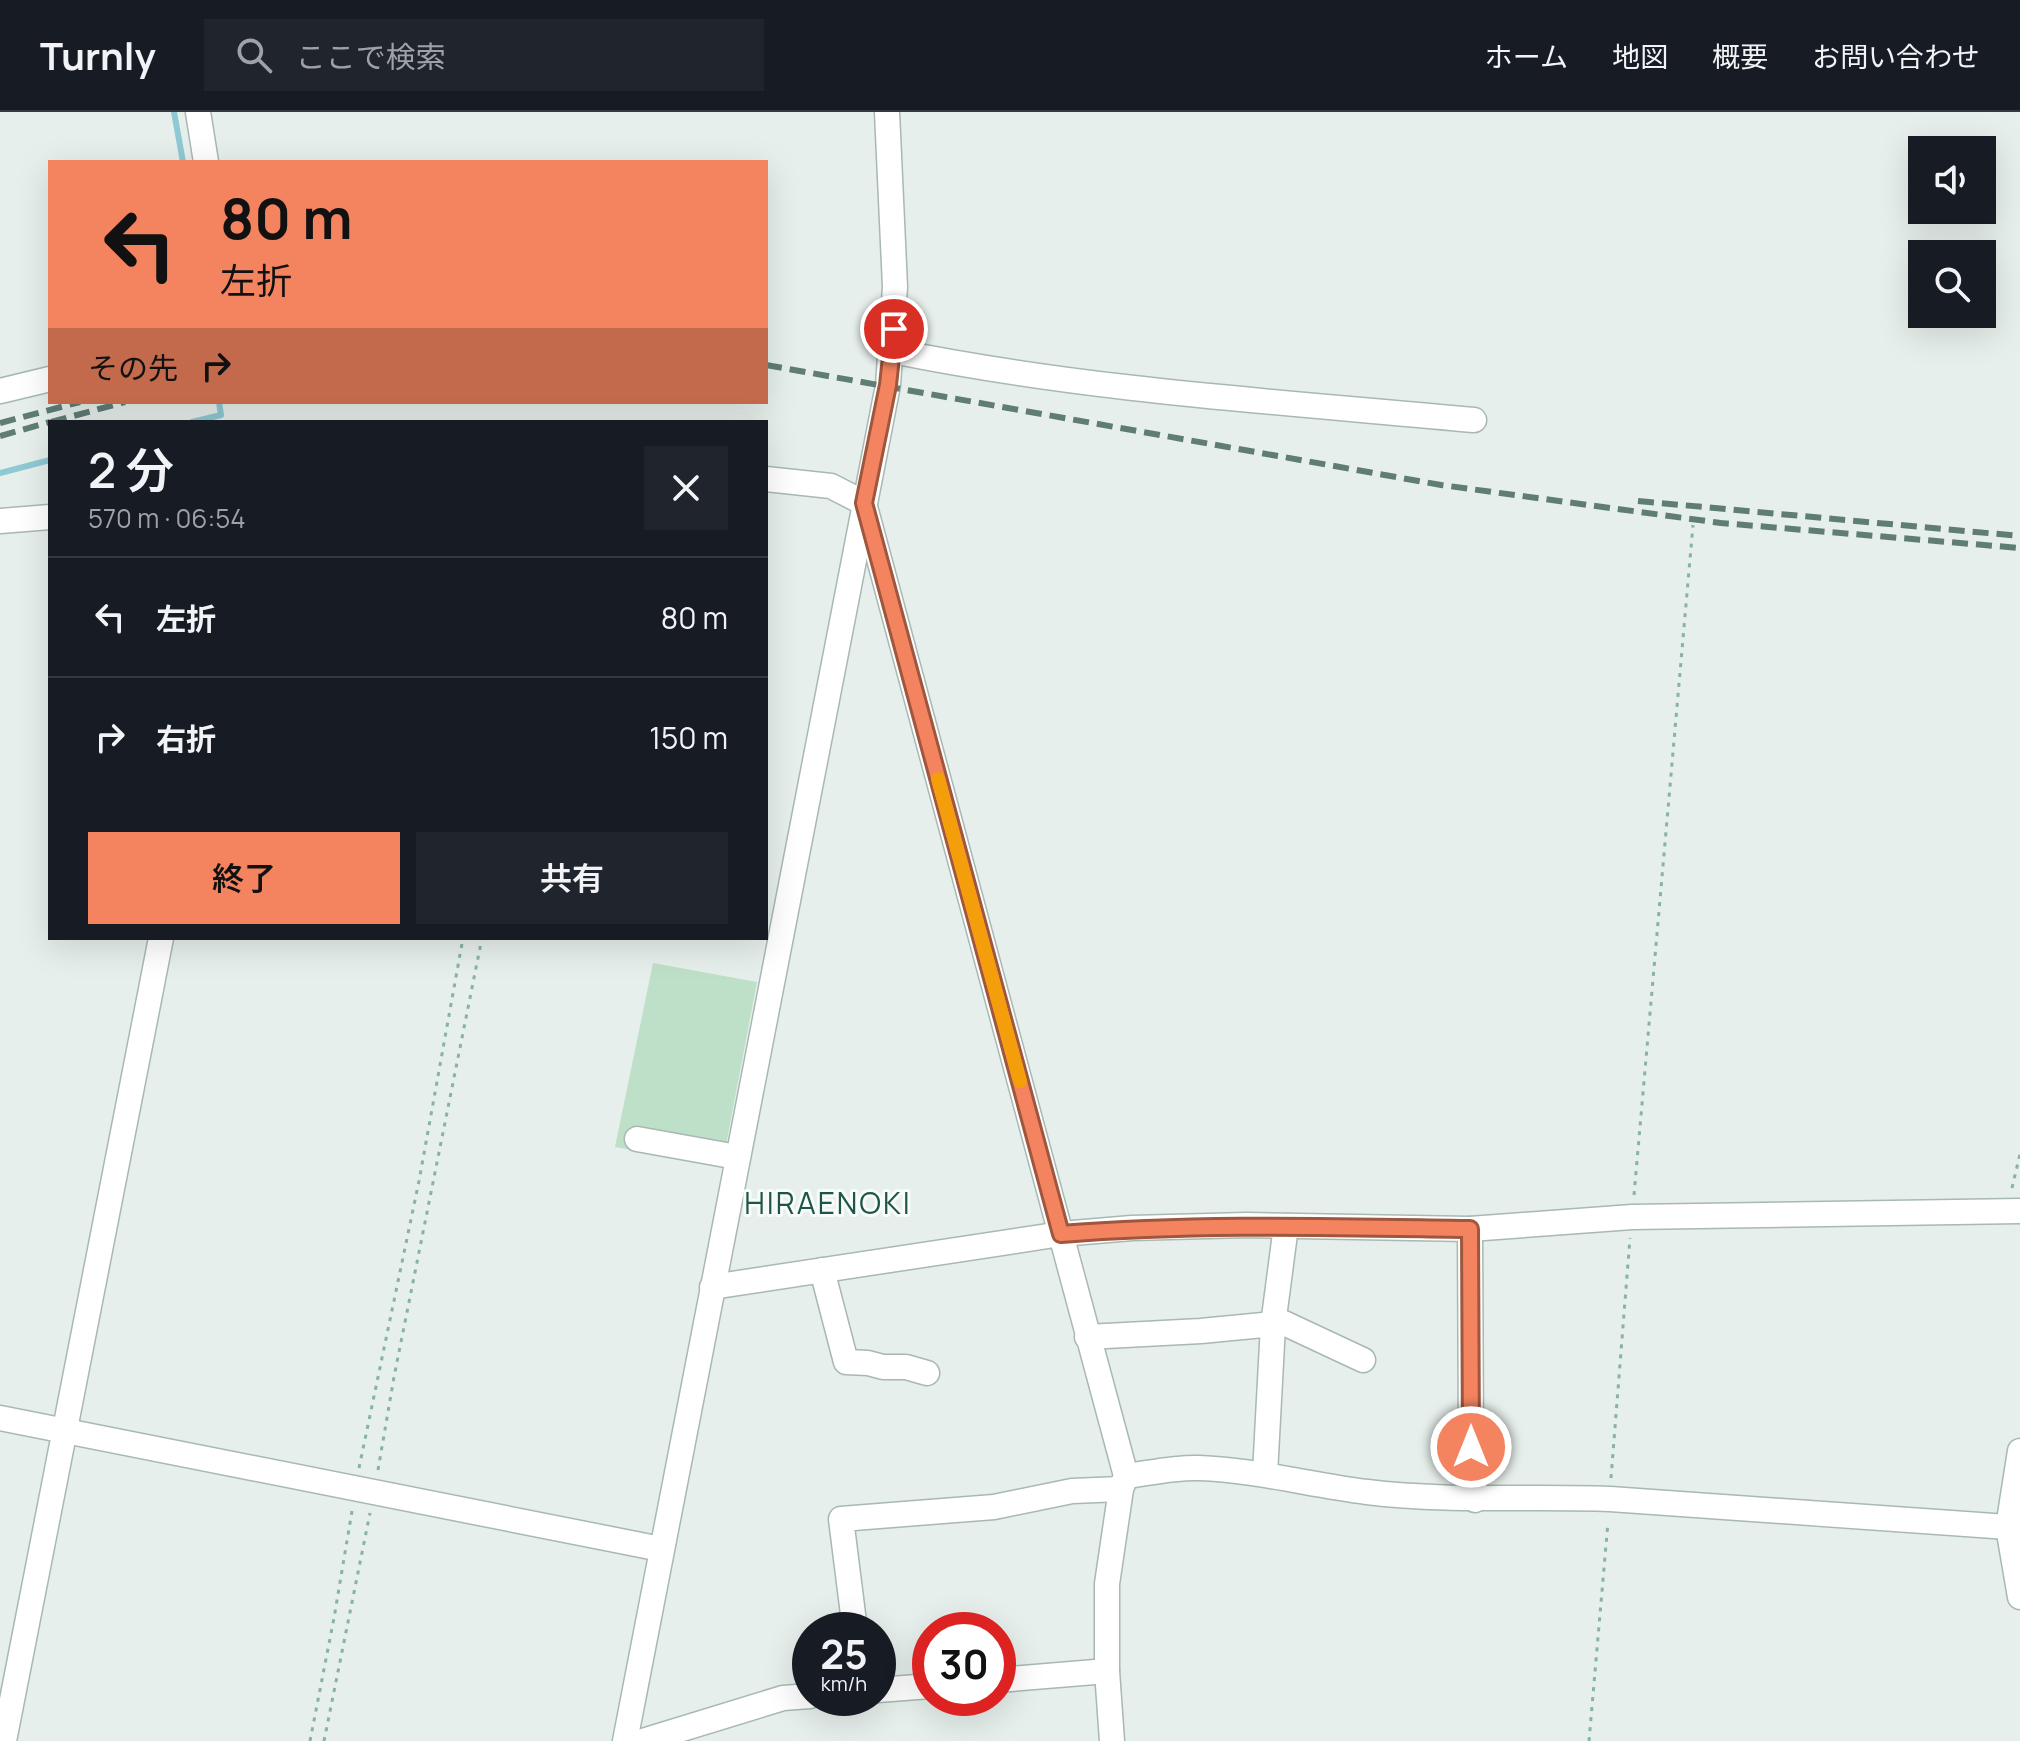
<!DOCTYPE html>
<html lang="ja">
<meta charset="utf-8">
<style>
body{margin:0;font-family:Manrope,"Noto Sans JP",sans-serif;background:#20242c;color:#f1f3f6;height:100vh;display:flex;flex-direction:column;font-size:30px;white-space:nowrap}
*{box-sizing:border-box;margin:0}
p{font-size:26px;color:#9ea1a6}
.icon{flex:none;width:44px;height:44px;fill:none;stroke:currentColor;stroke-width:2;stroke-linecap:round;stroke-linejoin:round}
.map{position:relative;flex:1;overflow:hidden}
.side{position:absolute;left:48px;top:308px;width:720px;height:520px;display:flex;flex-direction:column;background:#171b24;border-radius:0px;box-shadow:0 8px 32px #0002}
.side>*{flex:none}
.guide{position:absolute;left:48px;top:48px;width:720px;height:244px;border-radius:0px;box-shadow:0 8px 32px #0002;background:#f4845f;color:#111;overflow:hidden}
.controls{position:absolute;left:1908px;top:24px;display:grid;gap:16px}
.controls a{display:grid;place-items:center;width:88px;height:88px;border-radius:0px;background:#171b24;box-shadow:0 8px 32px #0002;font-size:40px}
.speed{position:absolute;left:792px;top:1500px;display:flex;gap:16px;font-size:40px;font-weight:700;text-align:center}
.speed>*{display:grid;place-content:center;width:104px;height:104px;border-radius:50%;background:#171b24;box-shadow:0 8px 32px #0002;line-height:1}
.speed small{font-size:20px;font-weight:400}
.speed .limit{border:12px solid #d22;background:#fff;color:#111}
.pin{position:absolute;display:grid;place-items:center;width:68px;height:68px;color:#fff;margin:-34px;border:4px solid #fff;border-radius:50%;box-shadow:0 2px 8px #0007}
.me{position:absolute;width:88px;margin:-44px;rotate:0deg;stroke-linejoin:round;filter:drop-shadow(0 0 6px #0008)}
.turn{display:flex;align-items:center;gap:28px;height:168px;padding:0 40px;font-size:36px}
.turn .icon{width:104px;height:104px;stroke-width:2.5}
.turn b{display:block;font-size:56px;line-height:68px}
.then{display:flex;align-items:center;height:76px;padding:0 40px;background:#0003;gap:16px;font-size:30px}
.round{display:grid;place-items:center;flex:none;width:84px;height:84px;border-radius:0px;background:#20242c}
.head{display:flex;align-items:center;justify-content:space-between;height:136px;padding:0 40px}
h1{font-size:48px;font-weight:600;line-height:60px}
.button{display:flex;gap:16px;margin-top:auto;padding:16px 40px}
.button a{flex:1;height:92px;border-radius:0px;background:#f4845f;color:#111;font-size:32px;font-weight:600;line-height:92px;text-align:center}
.button a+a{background:#20242c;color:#f1f3f6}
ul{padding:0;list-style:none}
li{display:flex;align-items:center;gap:24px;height:120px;padding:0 40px;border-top:2px solid #363941}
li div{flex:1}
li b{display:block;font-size:30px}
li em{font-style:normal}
header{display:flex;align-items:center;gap:48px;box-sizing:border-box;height:112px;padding:0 40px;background:#171b24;border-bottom:2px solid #363941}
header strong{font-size:38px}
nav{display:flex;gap:44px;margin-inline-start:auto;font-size:28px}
.search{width:560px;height:72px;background:#20242c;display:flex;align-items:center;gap:20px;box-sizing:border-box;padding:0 28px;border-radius:0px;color:#9ea1a6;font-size:30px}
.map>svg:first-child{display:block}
</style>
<header>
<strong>Turnly</strong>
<div class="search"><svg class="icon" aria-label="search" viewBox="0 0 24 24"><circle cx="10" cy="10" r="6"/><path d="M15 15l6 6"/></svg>ここで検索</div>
<nav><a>ホーム</a><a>地図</a><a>概要</a><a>お問い合わせ</a></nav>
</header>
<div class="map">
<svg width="2020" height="1629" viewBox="0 0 2020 1629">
<rect width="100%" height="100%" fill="#e6efeb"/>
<polygon fill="#bfe0c8" points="653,851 757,870 722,1054 615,1035"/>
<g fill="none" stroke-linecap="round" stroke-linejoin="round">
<g stroke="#8ec9d4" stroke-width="6">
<polyline points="174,0 183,50"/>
<polyline points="192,310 221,303 219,290"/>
<polyline points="0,361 50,348"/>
</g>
<defs>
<g id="minor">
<polyline points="198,0 206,50"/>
<path d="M893,239C1084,278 1280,290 1474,308"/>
<polyline points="0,279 50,267"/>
<polyline points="766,367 831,374 864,391 1126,1364 1121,1377 1107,1472 1107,1559 1112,1629"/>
<polyline points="0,409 50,405"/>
<polyline points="637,1027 737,1045"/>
<polyline points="1470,1117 1471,1335 1475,1388"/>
<polyline points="822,1158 846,1250 868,1251 883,1255 906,1255 927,1261"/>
<polyline points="712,1175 1061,1122 1132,1116 1246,1113 1470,1117 1632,1105 2020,1099"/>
<polyline points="1087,1225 1201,1219 1284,1211 1363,1248"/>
<polyline points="0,1306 661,1437"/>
<polyline points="2020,1339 2008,1415 2020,1485"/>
<polyline points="1265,1362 1273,1213 1286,1114"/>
<path d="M1126,1364C1150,1361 1175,1355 1199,1356C1256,1358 1310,1373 1367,1380C1448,1390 1529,1384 1610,1387L2008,1415"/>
<polyline points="855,1518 841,1407 994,1395 1072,1379 1121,1377"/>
<polyline points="998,1568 1107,1559"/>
<polyline points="878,1578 930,1574"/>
<polyline points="4,1629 161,826"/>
<polyline points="625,1629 888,273 895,175 887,0"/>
<polyline points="643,1629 783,1586 810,1584"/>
</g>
</defs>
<use href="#minor" stroke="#a8b8b2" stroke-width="27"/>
<g stroke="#86b3a5" stroke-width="3" stroke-dasharray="4 6" stroke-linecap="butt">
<polyline points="2012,1076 2020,1042"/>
<polyline points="1634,1083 1693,413"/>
<polyline points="359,1356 419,1069 463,826"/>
<polyline points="378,1358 394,1265 482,826"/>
<polyline points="1611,1366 1630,1126"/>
<polyline points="310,1629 334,1506 352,1399"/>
<polyline points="324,1629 370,1401"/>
<polyline points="1589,1629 1608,1410"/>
</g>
<use href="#minor" stroke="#fff" stroke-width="24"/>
<g stroke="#5f7d75" stroke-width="6" stroke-dasharray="16 8" stroke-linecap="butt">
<polyline points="766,253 1441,373 1721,411 2020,436"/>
<polyline points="51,310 125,290"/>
<polyline points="0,311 80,290"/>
<polyline points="0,324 50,310"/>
<polyline points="1638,389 2020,424"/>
</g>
</g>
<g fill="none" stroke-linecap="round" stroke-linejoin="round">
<defs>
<path id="route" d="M894,217L888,273L864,391L1061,1122C1197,1111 1333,1115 1470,1117L1471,1335"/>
</defs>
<use href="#route" stroke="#9f563e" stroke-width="20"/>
<use href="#route" stroke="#f4845f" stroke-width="14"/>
<polyline stroke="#f59e0b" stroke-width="14" points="938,667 1020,969"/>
</g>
<g text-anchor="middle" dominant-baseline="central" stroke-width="6" stroke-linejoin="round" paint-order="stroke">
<g font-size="30" letter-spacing="2" fill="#1f5548" stroke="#f7fbf9">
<text x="828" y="1090">HIRAENOKI</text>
</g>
</g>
</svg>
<div class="controls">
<a><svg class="icon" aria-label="sound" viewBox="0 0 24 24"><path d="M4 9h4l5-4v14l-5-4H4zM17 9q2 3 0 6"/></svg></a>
<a><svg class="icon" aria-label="search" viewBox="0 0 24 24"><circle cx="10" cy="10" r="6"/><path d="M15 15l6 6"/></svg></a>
</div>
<div class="speed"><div>25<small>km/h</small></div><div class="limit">30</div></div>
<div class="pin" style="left:894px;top:217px;background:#d93025"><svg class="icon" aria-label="arrive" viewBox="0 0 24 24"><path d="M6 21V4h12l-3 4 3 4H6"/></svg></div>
<svg class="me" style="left:1471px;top:1335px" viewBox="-20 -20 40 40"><circle r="17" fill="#f4845f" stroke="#fff" stroke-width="3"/><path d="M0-11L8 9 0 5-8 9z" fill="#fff"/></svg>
<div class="guide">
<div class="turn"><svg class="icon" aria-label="left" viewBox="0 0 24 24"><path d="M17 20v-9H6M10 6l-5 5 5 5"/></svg><div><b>80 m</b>左折</div></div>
<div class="then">その先<svg class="icon" aria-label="right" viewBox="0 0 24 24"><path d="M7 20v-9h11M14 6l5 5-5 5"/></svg></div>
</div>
<section class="side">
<div class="head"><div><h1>2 分</h1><p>570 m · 06:54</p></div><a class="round"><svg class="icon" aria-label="close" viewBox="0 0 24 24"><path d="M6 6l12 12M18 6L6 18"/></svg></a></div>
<ul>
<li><svg class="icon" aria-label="left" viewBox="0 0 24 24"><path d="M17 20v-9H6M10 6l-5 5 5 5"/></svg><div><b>左折</b></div><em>80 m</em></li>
<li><svg class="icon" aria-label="right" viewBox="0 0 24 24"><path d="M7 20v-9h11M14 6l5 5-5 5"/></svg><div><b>右折</b></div><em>150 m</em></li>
</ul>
<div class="button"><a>終了</a><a>共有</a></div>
</section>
</div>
